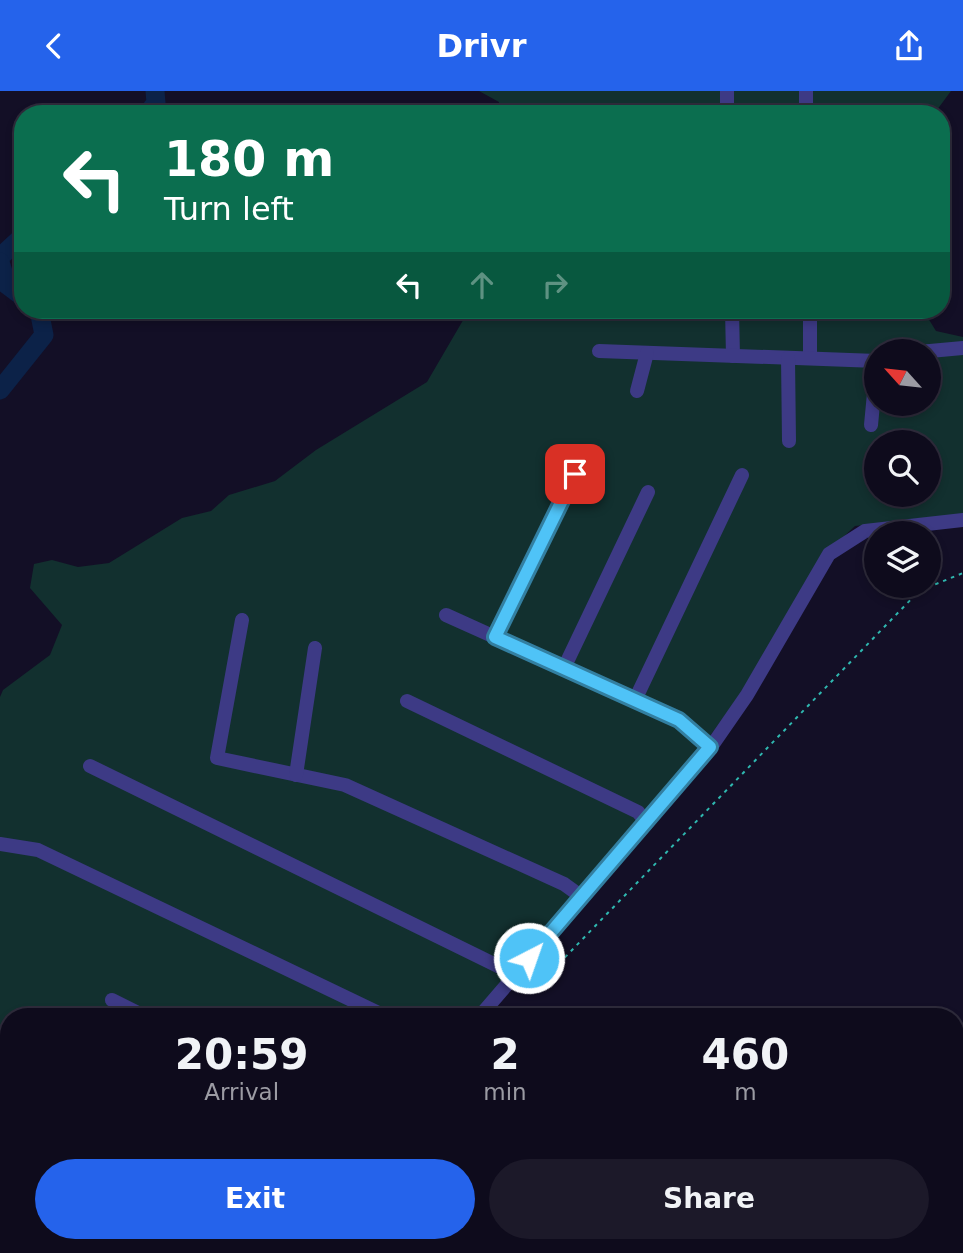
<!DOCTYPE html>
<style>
body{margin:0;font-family:"DejaVu Sans",sans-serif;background:#1c1929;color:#f1f3f6;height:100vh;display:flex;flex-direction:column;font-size:26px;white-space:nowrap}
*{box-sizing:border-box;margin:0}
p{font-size:23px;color:#9b9ba3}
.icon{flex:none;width:38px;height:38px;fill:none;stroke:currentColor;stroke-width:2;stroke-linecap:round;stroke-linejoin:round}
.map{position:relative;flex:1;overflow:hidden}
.drawer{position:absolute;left:0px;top:917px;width:964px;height:245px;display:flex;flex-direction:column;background:#0e0b1c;border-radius:28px 28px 0 0;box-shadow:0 4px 10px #0003,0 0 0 2px #2e2b3b}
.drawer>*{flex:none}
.hud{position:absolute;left:14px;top:14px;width:936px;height:214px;border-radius:28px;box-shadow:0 4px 10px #0003,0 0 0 2px #2e2b3b;background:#0b6e4f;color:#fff;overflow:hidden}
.needle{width:46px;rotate:297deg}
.buttons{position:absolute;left:864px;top:248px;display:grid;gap:14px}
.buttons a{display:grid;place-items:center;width:77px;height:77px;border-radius:50%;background:#0e0b1c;box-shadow:0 4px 10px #0003,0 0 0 2px #2e2b3b;font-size:35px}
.pin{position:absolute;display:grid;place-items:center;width:60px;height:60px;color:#fff;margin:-30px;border-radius:14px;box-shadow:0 4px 10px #0006}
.me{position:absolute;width:77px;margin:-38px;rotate:41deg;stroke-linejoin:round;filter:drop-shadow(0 0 5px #0008)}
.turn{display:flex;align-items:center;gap:24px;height:147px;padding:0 35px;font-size:32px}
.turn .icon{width:91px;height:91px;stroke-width:2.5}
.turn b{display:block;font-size:49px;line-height:60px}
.lanes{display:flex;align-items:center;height:66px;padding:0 35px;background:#0003;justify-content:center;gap:35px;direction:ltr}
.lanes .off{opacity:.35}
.eta{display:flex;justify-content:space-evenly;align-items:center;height:119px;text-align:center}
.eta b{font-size:42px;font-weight:700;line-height:49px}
.primary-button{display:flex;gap:14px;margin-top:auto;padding:14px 35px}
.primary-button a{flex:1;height:80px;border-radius:42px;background:#2563eb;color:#fff;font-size:28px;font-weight:700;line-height:80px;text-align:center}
.primary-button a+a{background:#1c1929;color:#f1f3f6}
header{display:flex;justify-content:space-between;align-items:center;height:91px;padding:0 35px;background:#2563eb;color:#fff;font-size:32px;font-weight:700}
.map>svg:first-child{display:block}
</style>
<header><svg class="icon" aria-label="back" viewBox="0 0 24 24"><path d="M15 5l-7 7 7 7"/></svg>Drivr<svg class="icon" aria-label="share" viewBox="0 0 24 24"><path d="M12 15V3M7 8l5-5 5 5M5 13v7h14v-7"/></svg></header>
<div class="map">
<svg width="963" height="1162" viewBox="0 0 963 1162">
<rect width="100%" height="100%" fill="#130f26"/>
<g fill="#12302f" fill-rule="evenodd">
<polygon points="479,0 951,0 934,23 499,23 499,11"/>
<path d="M469,219H923L936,240L963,246V424L855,435L819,469L754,584L707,649L500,901L473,926H9V955L0,938V606L3,599L50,564L62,534L30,497L34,473L52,469L78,476L109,472L182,427L211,420L229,404L275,390L316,359L427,291ZM877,261H929V313H877ZM877,352H929V404H877Z"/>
<polygon points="9,971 9,1153 362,1153 359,1162 3,1162 5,1158 0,1152 0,976"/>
<polygon points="963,1070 963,1114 956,1113 956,1072"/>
</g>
<polygon fill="#0c2248" points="956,1113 963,1114 963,1162 871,1162 885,1153 956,1153"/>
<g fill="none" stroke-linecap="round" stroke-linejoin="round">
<g stroke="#0c2248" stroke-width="19">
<polyline points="147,23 156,12 155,0"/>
<polyline points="0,166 23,145"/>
<polyline points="0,171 7,194 23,206"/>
<polyline points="0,299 44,244 39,219"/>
</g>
<g stroke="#2fb8b0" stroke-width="2" stroke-dasharray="3.5 5" stroke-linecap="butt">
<polyline points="524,894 544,888 919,500 963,482"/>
<polyline points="956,1036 963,1036"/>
<polyline points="790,1162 800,1153"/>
</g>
<g stroke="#3d3a85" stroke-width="14">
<polyline points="727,0 727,23"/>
<polyline points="806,0 806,23"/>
<polyline points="732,219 733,265"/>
<polyline points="810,219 810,267"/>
<polyline points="599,260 877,270"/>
<polyline points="919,261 963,257"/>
<polyline points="788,267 789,350"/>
<polyline points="637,300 647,262"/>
<polyline points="871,334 877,271"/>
<polyline points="446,524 679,629 711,656"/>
<polyline points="242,529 217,667 345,694 564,793 582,806"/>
<polyline points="495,546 575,382"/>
<polyline points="564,577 648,401"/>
<polyline points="635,609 742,384"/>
<polyline points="407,610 638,721 647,732"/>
<polyline points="90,675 504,878 511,888"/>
<polyline points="296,684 315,557"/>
<polyline points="0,753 38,759 387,926"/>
<polyline points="112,909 146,926"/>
<polyline points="479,926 711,656 747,604 829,463 865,440 963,429"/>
<polyline points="157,1153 179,1162"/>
<polyline points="269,1162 276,1153"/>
<polyline points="369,1162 373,1153"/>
</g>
</g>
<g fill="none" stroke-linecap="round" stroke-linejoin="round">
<defs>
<polyline id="route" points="529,867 710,656 679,629 495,546 575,383"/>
</defs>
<use href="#route" stroke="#337fa1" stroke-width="18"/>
<use href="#route" stroke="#4fc3f7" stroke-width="12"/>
</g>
</svg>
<div class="buttons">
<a><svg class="needle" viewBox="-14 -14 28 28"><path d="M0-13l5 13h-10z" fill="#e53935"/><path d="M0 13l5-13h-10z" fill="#9b9ba3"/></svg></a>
<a><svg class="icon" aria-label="search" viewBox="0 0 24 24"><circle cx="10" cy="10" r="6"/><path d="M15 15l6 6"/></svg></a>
<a><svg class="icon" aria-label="layers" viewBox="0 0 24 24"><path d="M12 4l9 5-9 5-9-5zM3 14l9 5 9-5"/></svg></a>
</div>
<div class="pin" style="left:575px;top:383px;background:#d93025"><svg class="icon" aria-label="arrive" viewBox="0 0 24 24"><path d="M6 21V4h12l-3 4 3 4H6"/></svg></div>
<svg class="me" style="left:529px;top:867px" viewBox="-20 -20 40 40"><circle r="17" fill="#4fc3f7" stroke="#fff" stroke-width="3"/><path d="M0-11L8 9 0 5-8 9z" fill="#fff"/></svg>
<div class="hud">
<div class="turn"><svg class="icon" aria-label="left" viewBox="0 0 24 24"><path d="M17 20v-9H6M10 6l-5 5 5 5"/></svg><div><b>180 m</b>Turn left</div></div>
<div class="lanes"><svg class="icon" aria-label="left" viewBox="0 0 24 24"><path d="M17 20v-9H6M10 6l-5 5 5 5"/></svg><svg class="icon off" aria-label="ahead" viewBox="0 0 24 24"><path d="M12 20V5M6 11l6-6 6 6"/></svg><svg class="icon off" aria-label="right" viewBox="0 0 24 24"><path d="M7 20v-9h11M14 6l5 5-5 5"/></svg></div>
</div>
<section class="drawer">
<div class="eta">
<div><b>20:59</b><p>Arrival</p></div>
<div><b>2</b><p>min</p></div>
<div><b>460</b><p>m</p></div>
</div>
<div class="primary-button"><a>Exit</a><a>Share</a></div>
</section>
</div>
